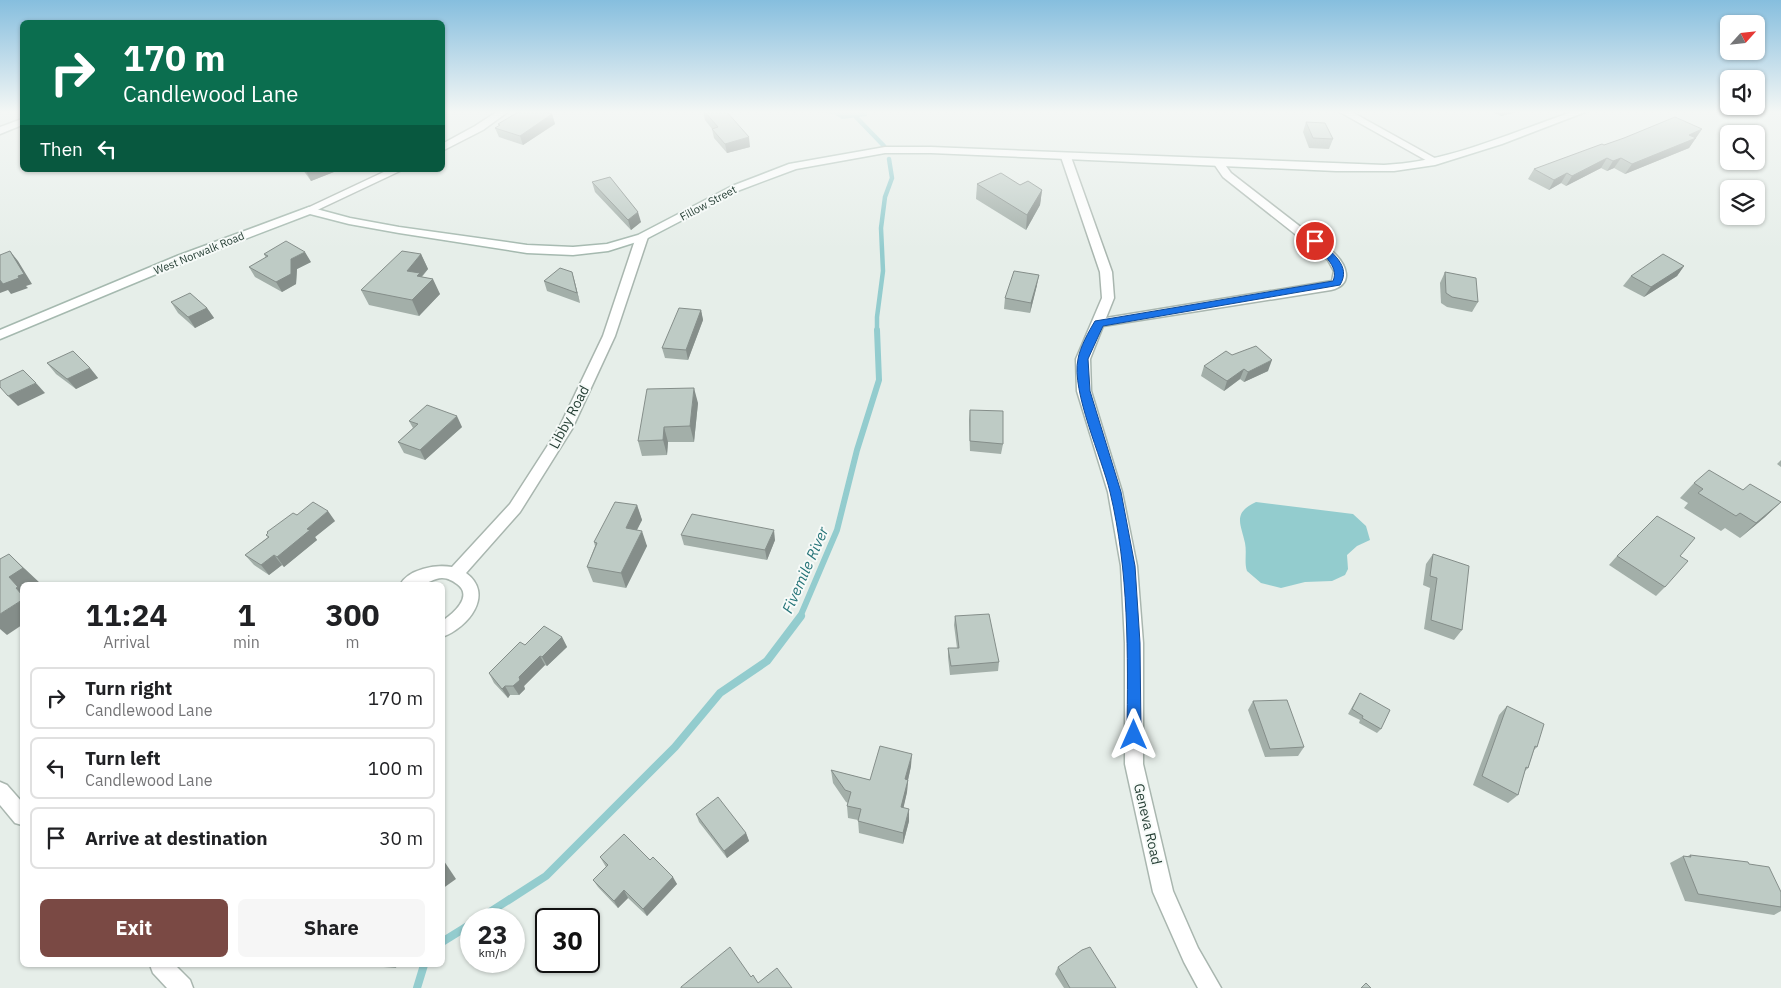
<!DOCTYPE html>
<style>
body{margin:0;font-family:"IBM Plex Sans",sans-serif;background:#f6f6f6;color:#202124;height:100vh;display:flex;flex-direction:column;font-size:19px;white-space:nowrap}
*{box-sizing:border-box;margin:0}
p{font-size:16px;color:#757577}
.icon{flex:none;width:28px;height:28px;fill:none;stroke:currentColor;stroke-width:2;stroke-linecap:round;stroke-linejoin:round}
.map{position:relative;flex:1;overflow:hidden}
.sheet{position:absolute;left:20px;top:582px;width:425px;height:385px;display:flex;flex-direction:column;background:#fff;border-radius:8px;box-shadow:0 1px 4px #0004}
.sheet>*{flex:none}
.guide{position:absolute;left:20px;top:20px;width:425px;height:152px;border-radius:8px;box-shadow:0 1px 4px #0004;background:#0b6e4f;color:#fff;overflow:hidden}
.needle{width:32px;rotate:63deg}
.buttons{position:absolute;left:1720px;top:15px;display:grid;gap:10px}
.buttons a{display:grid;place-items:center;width:45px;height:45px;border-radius:8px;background:#fff;box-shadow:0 1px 4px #0004;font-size:25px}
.speed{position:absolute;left:460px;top:908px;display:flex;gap:10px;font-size:25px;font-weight:700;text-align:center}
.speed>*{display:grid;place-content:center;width:65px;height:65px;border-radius:50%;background:#fff;box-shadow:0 1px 4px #0004;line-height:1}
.speed small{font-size:12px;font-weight:400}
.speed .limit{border:2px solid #111;border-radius:8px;background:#fff;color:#111}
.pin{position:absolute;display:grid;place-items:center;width:42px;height:42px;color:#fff;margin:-21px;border:2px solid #fff;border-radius:50%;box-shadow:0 1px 5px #0007}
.me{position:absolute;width:55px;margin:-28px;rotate:0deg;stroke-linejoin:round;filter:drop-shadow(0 0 4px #0008)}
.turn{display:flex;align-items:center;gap:18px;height:105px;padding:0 20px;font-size:22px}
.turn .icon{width:65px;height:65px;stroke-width:2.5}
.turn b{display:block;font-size:35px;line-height:42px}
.then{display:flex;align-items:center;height:48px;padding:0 20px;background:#0003;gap:10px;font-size:19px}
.eta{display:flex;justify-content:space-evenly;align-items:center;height:85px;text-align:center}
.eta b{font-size:30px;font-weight:700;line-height:35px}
.cta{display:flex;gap:10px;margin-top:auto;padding:10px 20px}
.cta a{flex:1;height:58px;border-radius:8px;background:#7a4944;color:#fff;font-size:20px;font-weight:700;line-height:58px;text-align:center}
.cta a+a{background:#f6f6f6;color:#202124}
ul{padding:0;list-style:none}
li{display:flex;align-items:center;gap:15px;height:62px;margin:0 10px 8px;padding:0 10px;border:2px solid #e0e0e0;border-radius:8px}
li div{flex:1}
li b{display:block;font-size:19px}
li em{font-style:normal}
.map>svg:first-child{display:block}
</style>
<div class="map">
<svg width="1781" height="988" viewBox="0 0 1781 988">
<rect width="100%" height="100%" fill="#e6eee9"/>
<g fill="#93ccce">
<polygon points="804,111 867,111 867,116 842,119 834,114"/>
<path d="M1256,502L1353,514L1366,526L1370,540L1357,546L1347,555L1348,569L1345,575L1332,581L1305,582L1281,588L1261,583L1247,571C1244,562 1247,553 1245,543C1241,524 1232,513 1256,502Z"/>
</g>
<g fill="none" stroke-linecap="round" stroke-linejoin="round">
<g stroke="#93ccce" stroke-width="4.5">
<polyline points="853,111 856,117 884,146"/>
<polyline points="877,331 877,317 883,271 881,228 885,197 892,178 889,159"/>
</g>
<polyline stroke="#93ccce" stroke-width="6" points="800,617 837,530 857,450 879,380 877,330"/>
<g stroke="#93ccce" stroke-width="8">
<polyline points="479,919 546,876 675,747 720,693 767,661 801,616"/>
<polyline points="442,942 471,924"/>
<polyline points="417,988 424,965"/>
</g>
<defs>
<g id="minor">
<polygon points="1338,111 1350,111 1440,161 1435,164 1431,163"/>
<polygon points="22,119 22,125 0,134 0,127"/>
<path d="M1066,154L1071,157L1112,272L1114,298L1106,318L1332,281L1334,271L1328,260L1223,177L1214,164L1219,161L1223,162L1231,173L1333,252C1346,264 1355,284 1331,290L1103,326L1090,359L1091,391L1122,492L1137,566L1143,643V764L1173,891L1198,948L1221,988H1198L1184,962L1153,892L1125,764V643L1121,566L1108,492L1077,391L1076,359L1102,298L1100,272L1061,157Z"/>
<path d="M642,234L648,237L615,336L572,429L520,512L466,573C495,594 468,628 442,637V621C453,614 474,596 457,584C453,581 448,578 442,578C434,578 427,584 420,585C413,586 406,585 400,585C408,569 436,564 452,567L510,504L559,428L603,336L636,237Z"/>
<polygon points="0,782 7,785 22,802 22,825 15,823 0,805"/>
<polygon points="150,965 175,965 190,980 193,988 167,988 153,973"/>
</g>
<g id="tertiary">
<polygon points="498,111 509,111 483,130 442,151 442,144 475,126"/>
<polygon points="388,170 402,170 313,212 309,213 303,210"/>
</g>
<path id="secondary" d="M1575,111H1588L1502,144L1435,165L1394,171H1336L931,153H885L796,169L740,190L646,239L608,251L573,255L527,253L399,233L349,224L310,214L185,262L0,339V330L177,256L309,207L350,218L399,227L527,245L573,247L607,244L638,235L732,186L789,164L885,147H931L1384,165C1451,162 1512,132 1575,111Z"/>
</defs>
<use href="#minor" stroke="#a9b6af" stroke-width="3"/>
<use href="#tertiary" stroke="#a9b6af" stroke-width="3"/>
<use href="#secondary" stroke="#a5b9af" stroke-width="3"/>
<use href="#minor" fill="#fff" fill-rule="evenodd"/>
<use href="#tertiary" fill="#fff" fill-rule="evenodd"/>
<use href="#secondary" fill="#fff" fill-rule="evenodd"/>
</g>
<g fill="#a3afa9">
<polygon points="703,111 750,147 727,153 714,138 712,129 705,120"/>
<polygon points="1490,111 1519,111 1501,116"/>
<polygon points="552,114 555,124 523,145 499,137 495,128 499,126 498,124"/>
<polygon points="1306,122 1333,139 1329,149 1309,148 1303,132"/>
<polygon points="1702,129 1689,148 1625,174 1614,168 1607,171 1601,168 1566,186 1561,183 1549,190 1528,179 1534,169 1604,145"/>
<polygon points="303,170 339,170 311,181"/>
<polygon points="592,182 641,222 631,230 595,192"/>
<polygon points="977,184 1020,185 1042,190 1040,205 1026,230 976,199"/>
<polygon points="264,254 311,262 297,269 296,284 282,292 255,277 249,267 266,258"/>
<polygon points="421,254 428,269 422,277 440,294 419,316 369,305 361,290"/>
<polygon points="1684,266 1677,276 1644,297 1623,286 1631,276"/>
<polygon points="572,272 575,283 580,303 547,291 544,281"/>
<polygon points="1445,272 1478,302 1472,312 1447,307 1441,303 1440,283"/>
<polygon points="1037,285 1030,313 1004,309 1005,298"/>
<polygon points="171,302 207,308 214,318 195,328 178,313"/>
<polygon points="701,310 703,320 688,360 665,358 662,348"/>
<polygon points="1232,355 1268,371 1244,382 1240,379 1224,391 1201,376 1204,366"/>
<polygon points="47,363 90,368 98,378 76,389 56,374"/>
<polygon points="698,403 694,442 668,442 667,455 642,456 638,441"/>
<polygon points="970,410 1003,444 1001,454 970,451 969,420"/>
<polygon points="409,421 462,427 425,460 404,453 398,442 413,428"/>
<polygon points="1781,460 1781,467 1777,464"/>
<polygon points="1694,483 1743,490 1781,502 1765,517 1740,538 1725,528 1721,531 1684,508 1688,503 1680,498"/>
<polygon points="637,505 642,520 637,530 647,546 626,588 593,582 587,567 595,546 594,542"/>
<polygon points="297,515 335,521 315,537 317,540 284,567 282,565 269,575 254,565 245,555 268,537 266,535"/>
<polygon points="681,535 775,540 767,560 684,545"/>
<polygon points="1433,554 1462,630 1454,640 1424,629 1430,588 1423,585 1426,564"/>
<polygon points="1617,556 1680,556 1665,587 1656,596 1609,565"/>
<polygon points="955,616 999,662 998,671 950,675 948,657 948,648 957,648 954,625"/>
<polygon points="562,637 567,647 547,666 545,665 524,686 525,689 519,695 510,695 508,698 494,683 489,673"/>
<polygon points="1360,693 1381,729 1377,733 1359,723 1360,720 1348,714"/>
<polygon points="1253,701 1304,747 1298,756 1265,757 1248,710"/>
<polygon points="1507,706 1537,747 1534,750 1528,768 1525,771 1518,795 1508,803 1473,785 1499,715"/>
<polygon points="911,766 908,780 907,792 903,808 909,821 903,844 859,833 858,820 848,818 847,806 848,803 846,802 833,783 831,770 870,780"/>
<polygon points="696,814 746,833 749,841 727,858 699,822"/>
<polygon points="1690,855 1749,864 1781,892 1781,911 1774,915 1685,901 1670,863 1683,856 1688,856"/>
<polygon points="600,857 650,860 677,884 647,916 628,898 618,908 598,887 593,880 606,867"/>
<polygon points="358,965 397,965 396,968"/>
<polygon points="1058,967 1116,988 1064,988 1055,974"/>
</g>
<g fill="#858e8a">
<polygon points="1504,111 1519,111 1501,116"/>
<polygon points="552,114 555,124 523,145 520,136"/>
<polygon points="1702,129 1689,148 1625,174 1632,164 1689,135"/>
<polygon points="749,137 750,147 727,153 725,144"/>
<polygon points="1607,158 1601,168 1566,186 1572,176"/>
<polygon points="1621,158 1614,168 1607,171 1613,161"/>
<polygon points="308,170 339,170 311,181 306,171"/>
<polygon points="1567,173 1561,183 1549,190 1554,180"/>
<polygon points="1042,190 1040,205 1026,230 1027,215"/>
<polygon points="638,212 641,222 631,230 628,220"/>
<polygon points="10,251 18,261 32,284 26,286 28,288 11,294 8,290 0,293 0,280 18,276"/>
<polygon points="305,252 311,262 297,269 296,284 282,292 276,282 291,259"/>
<polygon points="421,254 428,269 421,277 433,279 440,294 419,316 412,300 407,271"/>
<polygon points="1684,266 1677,276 1644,297 1651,287"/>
<polygon points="572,272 575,283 580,303 577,293"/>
<polygon points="1039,275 1037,285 1030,313 1031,303"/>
<polygon points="207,308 214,318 195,328 188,317"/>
<polygon points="701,310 703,320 688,360 686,350"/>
<polygon points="1272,360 1268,371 1244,382 1248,372"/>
<polygon points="90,368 98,378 76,389 67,379"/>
<polygon points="1244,369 1240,379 1224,391 1227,381"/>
<polygon points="36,383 45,393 18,406 8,396"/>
<polygon points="694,388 698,403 694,442 690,426"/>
<polygon points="457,416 462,427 425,460 420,450"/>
<polygon points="664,427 668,442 667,455 663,440"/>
<polygon points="1781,502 1765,517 1740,538 1756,523"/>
<polygon points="637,505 642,520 630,543 626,528"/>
<polygon points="328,511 335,521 315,537 317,540 284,567 277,557 307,529"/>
<polygon points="774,530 775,540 767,560 765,550"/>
<polygon points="642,531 647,546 626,588 621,573"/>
<polygon points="9,554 40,583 36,585 22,585 22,595 16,588 9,577"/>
<polygon points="274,555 282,565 269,575 261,565"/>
<polygon points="22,600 22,625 7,635 0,629 0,614"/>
<polygon points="562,637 567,647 547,666 542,657"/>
<polygon points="540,656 545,665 524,686 525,689 519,695 513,686 519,677"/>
<polygon points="505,686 510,695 508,698 502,689"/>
<polygon points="912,754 911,766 908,780 907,792 901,819 901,807 905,779"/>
<polygon points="909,809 909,821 903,844 903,833"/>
<polygon points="746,833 749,841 727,858 724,851"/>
<polygon points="442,858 456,879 442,889"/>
<polygon points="673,877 677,884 647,916 643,909"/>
<polygon points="624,890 628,898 618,908 614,901"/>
</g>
<g fill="#becbc5" stroke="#858e8a">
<polygon points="520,111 540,111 552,114 520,136 495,128 500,125 498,124"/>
<polygon points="704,111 726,111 749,137 725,144 712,129 718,127"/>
<polygon points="1675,117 1702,129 1689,135 1696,138 1632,164 1621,158 1613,161 1607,158 1572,176 1567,173 1554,180 1534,169 1602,144 1604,145 1624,138"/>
<polygon points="1306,122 1325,123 1333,139 1313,138"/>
<polygon points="1001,173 1020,185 1028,181 1042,190 1027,215 977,184"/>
<polygon points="610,177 638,212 628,220 592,182"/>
<polygon points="286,241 305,252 291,259 291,274 276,282 249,267 268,256 264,254"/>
<polygon points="10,251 24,274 18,276 19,278 3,284 0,280 0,255"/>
<polygon points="402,251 421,254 407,271 420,273 417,276 433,279 412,300 361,290"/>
<polygon points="1663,254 1684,266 1651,287 1631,276"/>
<polygon points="560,268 572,272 577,293 544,281"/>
<polygon points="1014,271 1039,275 1031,303 1005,298"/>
<polygon points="1445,272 1476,278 1478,302 1452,297 1446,293"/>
<polygon points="190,293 207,308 188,317 171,302"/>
<polygon points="679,308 701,310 686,350 662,348"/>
<polygon points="1256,346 1272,360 1248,372 1244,369 1227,381 1204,366 1226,351 1232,355"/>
<polygon points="73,351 90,368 67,379 47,363"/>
<polygon points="23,370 36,383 8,396 0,387 0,381"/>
<polygon points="694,388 690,426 664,427 663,440 638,441 647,389"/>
<polygon points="427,405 457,416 420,450 398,442 418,424 409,421"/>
<polygon points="970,410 1003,411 1003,444 970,441"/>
<polygon points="1709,470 1743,490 1750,484 1781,502 1756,523 1740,513 1736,516 1698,493 1703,489 1694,483"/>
<polygon points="313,502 328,511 307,529 310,530 277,557 274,555 261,565 245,555 269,537 266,535 268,533 267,532 293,513 297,515"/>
<polygon points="615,502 637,505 626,528 642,531 621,573 587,567 597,543 594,542"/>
<polygon points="692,514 774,530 765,550 681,535"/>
<polygon points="1657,516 1695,538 1680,556 1688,561 1665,587 1617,556"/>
<polygon points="9,554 23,568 9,577 18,587 16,588 22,595 22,600 0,614 0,559"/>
<polygon points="1433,554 1469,566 1462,630 1431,620 1437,578 1430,576"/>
<polygon points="989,614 999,662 951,666 948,648 959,648 955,616"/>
<polygon points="544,626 562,637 542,657 540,656 519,677 520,680 513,686 505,686 502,689 489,673 520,642 525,645"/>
<polygon points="1360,693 1390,710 1381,729 1362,718 1363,716 1352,709"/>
<polygon points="1287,700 1304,747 1270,749 1253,701"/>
<polygon points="1507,706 1544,724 1537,747 1535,746 1528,768 1526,767 1518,795 1482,776"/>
<polygon points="880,746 912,754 905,779 908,780 901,807 909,809 903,833 858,821 861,809 847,806 851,792 845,790 831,770 870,780"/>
<polygon points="718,797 746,833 724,851 696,814"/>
<polygon points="624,834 650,860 653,857 673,877 643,909 624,890 614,901 593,880 608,865 600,857"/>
<polygon points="1690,855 1748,862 1749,864 1769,867 1781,892 1781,907 1698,894 1683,856 1691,857"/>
<polygon points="442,863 445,868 442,870"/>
<polygon points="730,947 751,977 753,975 758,983 777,968 792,988 681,988 681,987"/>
<polygon points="1090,947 1116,988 1070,988 1058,967 1082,950"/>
<polygon points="1366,983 1371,988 1361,988"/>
</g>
<linearGradient id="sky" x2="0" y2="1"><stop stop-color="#86bede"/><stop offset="0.45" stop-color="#f4f7f5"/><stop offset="1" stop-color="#f4f7f5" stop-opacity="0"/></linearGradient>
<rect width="1781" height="249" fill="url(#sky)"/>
<path fill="#1a73e8" stroke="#114b97" d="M1315,238L1318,239C1331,253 1352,265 1340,285L1103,326L1088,359L1090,391L1121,492L1135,566L1140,643L1141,735L1139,739L1134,741L1129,739L1127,735C1128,654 1129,571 1110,492C1102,458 1071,391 1078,359C1080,347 1089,331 1095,321L1333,281C1340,265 1320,253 1310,241Z"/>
<g text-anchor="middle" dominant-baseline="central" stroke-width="4" stroke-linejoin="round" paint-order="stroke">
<g font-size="11" fill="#263f35" stroke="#f6faf8">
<text transform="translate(708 203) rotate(-28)">Fillow Street</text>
<text transform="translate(199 253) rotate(-22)">West Norwalk Road</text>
</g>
<g font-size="14" fill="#263f35" stroke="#f6faf8">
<text transform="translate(569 417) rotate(-62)">Libby Road</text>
<text transform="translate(1148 824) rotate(77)">Geneva Road</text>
</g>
<g font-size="15" font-style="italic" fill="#247377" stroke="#f6faf8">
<text transform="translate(805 570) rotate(-66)">Fivemile River</text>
</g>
</g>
</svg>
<div class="buttons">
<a><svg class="needle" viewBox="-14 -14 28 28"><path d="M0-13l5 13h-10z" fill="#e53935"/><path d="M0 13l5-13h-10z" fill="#757577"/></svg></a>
<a><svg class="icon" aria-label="sound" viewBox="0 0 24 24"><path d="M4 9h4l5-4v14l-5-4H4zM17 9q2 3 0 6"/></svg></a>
<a><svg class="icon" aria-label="search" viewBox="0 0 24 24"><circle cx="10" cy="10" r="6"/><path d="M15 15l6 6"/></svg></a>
<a><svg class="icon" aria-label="layers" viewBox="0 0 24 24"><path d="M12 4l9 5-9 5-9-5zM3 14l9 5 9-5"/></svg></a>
</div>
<div class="speed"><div>23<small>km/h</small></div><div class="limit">30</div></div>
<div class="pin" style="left:1315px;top:241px;background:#d93025"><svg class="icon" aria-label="arrive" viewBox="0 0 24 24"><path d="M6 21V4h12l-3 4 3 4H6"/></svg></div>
<svg class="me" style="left:1134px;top:735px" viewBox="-20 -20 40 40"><path d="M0-17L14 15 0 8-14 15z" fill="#1a73e8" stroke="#fff" stroke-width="4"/></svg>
<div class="guide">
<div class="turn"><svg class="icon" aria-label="right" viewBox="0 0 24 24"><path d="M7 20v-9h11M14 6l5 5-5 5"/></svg><div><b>170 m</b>Candlewood Lane</div></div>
<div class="then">Then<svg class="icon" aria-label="left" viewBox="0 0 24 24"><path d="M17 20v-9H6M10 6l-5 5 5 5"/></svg></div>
</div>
<section class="sheet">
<div class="eta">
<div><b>11:24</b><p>Arrival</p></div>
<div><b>1</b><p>min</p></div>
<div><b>300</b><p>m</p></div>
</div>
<ul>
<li><svg class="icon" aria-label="right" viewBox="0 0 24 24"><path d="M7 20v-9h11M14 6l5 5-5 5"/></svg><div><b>Turn right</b><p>Candlewood Lane</p></div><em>170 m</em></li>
<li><svg class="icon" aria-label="left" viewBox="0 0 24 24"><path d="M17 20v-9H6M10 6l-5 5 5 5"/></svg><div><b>Turn left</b><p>Candlewood Lane</p></div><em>100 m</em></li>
<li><svg class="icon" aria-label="arrive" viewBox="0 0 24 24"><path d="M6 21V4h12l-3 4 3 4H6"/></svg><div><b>Arrive at destination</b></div><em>30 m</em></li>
</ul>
<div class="cta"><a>Exit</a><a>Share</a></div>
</section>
</div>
